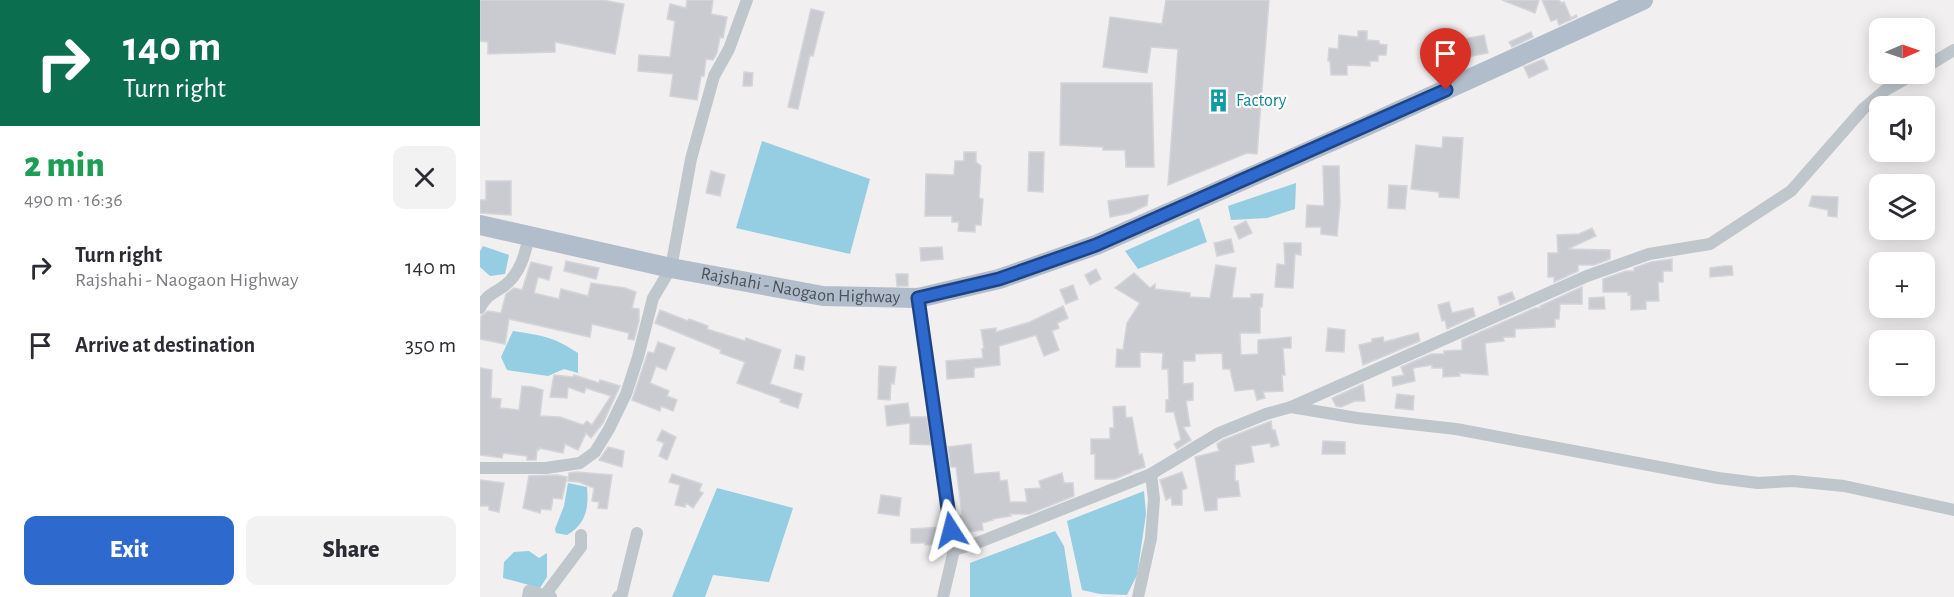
<!DOCTYPE html>
<meta charset="utf-8">
<style>
body{margin:0;font-family:"Alegreya Sans",sans-serif;background:#f2f2f3;color:#2b2b33;height:100vh;display:flex;flex-direction:column;font-size:22px;white-space:nowrap}
*{box-sizing:border-box;margin:0}
p{font-size:20px;color:#7c7c81}
.icon{flex:none;width:33px;height:33px;fill:none;stroke:currentColor;stroke-width:2;stroke-linecap:round;stroke-linejoin:round}
.map{position:relative;flex:1;overflow:hidden}
.panel{display:flex;flex-direction:column;background:#fff;width:480px}
.panel>*{flex:none}
.guide{background:#0b6e4f;color:#fff;overflow:hidden}
.needle{width:39px;rotate:88deg}
.fabs{position:absolute;left:1389px;top:18px;display:grid;gap:12px}
.fabs a{display:grid;place-items:center;width:66px;height:66px;border-radius:12px;background:#fff;box-shadow:0 3px 15px #0003;font-size:30px}
.pin{position:absolute;display:grid;place-items:center;width:51px;height:51px;color:#fff;margin:-62px -26px;border-radius:50% 50% 50% 0;rotate:-45deg;box-shadow:0 0 6px #0007}
.pin .icon{rotate:45deg}
.me{position:absolute;width:66px;margin:-33px;rotate:351deg;stroke-linejoin:round;filter:drop-shadow(0 0 4px #0008)}
.turn{display:flex;align-items:center;gap:21px;height:126px;padding:0 24px;font-size:27px}
.turn .icon{width:78px;height:78px;stroke-width:2.5}
.turn b{display:block;font-size:42px;line-height:51px}
.round{display:grid;place-items:center;flex:none;width:63px;height:63px;border-radius:12px;background:#f2f2f3}
.overview{display:flex;align-items:center;justify-content:space-between;height:102px;padding:0 24px}
h1{font-size:36px;font-weight:800;line-height:45px;color:#1e9e55}
.cta{display:flex;gap:12px;margin-top:auto;padding:12px 24px}
.cta a{flex:1;height:69px;border-radius:12px;background:#2e69cd;color:#fff;font-size:24px;font-weight:800;line-height:69px;text-align:center}
.cta a+a{background:#f2f2f3;color:#2b2b33}
ul{padding:0;list-style:none}
li{display:flex;align-items:center;gap:18px;height:78px;padding:0 24px}
li div{flex:1}
li b{display:block;font-size:22px}
li em{font-style:normal}
main{display:flex;flex:1;min-height:0}
.map>svg:first-child{display:block}
</style>
<main>
<section class="panel">
<div class="guide">
<div class="turn"><svg class="icon" aria-label="right" viewBox="0 0 24 24"><path d="M7 20v-9h11M14 6l5 5-5 5"/></svg><div><b>140 m</b>Turn right</div></div>
</div>
<div class="overview"><div><h1>2 min</h1><p>490 m · 16:36</p></div><a class="round"><svg class="icon" aria-label="close" viewBox="0 0 24 24"><path d="M6 6l12 12M18 6L6 18"/></svg></a></div>
<ul>
<li><svg class="icon" aria-label="right" viewBox="0 0 24 24"><path d="M7 20v-9h11M14 6l5 5-5 5"/></svg><div><b>Turn right</b><p>Rajshahi - Naogaon Highway</p></div><em>140 m</em></li>
<li><svg class="icon" aria-label="arrive" viewBox="0 0 24 24"><path d="M6 21V4h12l-3 4 3 4H6"/></svg><div><b>Arrive at destination</b></div><em>350 m</em></li>
</ul>
<div class="cta"><a>Exit</a><a>Share</a></div>
</section>
<div class="map">
<svg width="1474" height="597" viewBox="0 0 1474 597">
<rect width="100%" height="100%" fill="#f1efef"/>
<g fill="#95cde2">
<polygon points="282,141 390,179 370,254 256,228"/>
<polygon points="816,183 815,209 787,218 751,220 748,206"/>
<polygon points="719,218 727,242 658,269 645,251"/>
<polygon points="3,246 29,255 25,274 10,276 0,267 0,251"/>
<path d="M33,331C61,335 74,337 98,353V373L84,369L68,376L27,370L21,357Z"/>
<path d="M88,483L107,487C109,508 106,524 87,535L76,533L75,529L84,506Z"/>
<polygon points="237,488 313,508 289,582 233,575 225,597 192,597"/>
<polygon points="664,491 666,514 657,575 647,595 620,594 602,590 587,521"/>
<polygon points="575,531 584,546 592,597 490,597 490,563"/>
<polygon points="49,551 59,558 67,553 67,577 60,588 23,578 24,562 34,552"/>
</g>
<g fill="#cacbd1" stroke="#d4d5da" stroke-width="1.5">
<polygon points="0,0 122,0 144,4 135,54 75,42 75,52 8,54 8,42 0,41"/>
<polygon points="207,0 233,0 231,14 247,17 243,38 240,37 237,53 233,60 226,59 224,76 221,76 217,100 190,96 193,74 158,71 159,55 190,57 195,21 187,19 190,4 206,8"/>
<polygon points="686,0 789,0 777,154 767,153 688,185 698,49 671,47 667,73 623,67 630,17 682,24"/>
<polygon points="1022,0 1059,0 1055,13"/>
<polygon points="1062,0 1079,0 1081,3 1084,2 1091,18 1096,15 1097,17 1079,25 1077,19 1071,21"/>
<polygon points="331,9 344,12 333,56 330,55 318,109 308,107"/>
<polygon points="878,31 887,31 887,40 899,41 899,44 907,45 906,55 898,55 898,61 890,61 890,66 867,65 867,75 851,75 850,61 848,61 849,48 858,49 859,35 878,37"/>
<polygon points="1051,32 1053,37 1032,47 1029,42"/>
<polygon points="1004,35 1008,53 977,59 973,41"/>
<polygon points="1061,60 1064,60 1068,69 1049,78 1044,67"/>
<polygon points="264,72 273,73 272,86 263,86"/>
<polygon points="581,83 672,83 674,167 646,167 645,150 623,150 623,147 580,145"/>
<polygon points="963,137 983,138 979,198 959,197 959,192 931,189 936,145 962,148"/>
<polygon points="484,152 496,152 496,162 501,166 499,198 503,199 501,225 495,225 495,232 478,231 479,222 472,222 472,216 445,216 446,174 474,175 475,161 484,161"/>
<polygon points="549,152 564,152 563,192 548,191"/>
<polygon points="843,166 859,166 860,204 857,236 841,234 841,227 826,227 827,205 844,206"/>
<polygon points="231,171 245,175 240,196 226,193"/>
<polygon points="6,181 31,181 31,215 0,213 0,200 6,200"/>
<polygon points="909,185 927,186 925,209 908,208"/>
<polygon points="668,195 667,205 650,213 630,217 628,201"/>
<polygon points="1332,196 1358,197 1357,217 1348,216 1348,210 1329,206"/>
<polygon points="766,221 772,233 759,239 754,227"/>
<polygon points="1112,228 1116,236 1088,249 1130,250 1130,259 1114,265 1098,265 1098,271 1074,282 1074,277 1068,277 1068,253 1078,253 1077,235 1099,234"/>
<polygon points="751,239 754,252 737,256 734,243"/>
<polygon points="804,243 821,243 821,255 815,254 813,288 795,287 797,264 805,265"/>
<polygon points="462,247 463,259 441,261 440,248"/>
<polygon points="1192,259 1192,271 1183,271 1183,282 1178,282 1179,301 1166,301 1166,309 1151,310 1151,295 1148,295 1148,292 1123,292 1123,279 1146,271 1154,271 1154,268 1171,262"/>
<polygon points="86,261 119,268 116,279 84,271"/>
<polygon points="51,262 72,267 69,280 58,277 54,293 79,299 81,289 108,296 111,283 145,288 156,292 152,308 159,309 159,321 154,340 148,339 149,333 112,324 110,337 29,319 25,344 0,339 1,316 8,311 21,313 26,294 34,288 42,290"/>
<polygon points="736,265 756,268 752,298 771,298 771,294 783,294 782,307 780,307 780,333 760,333 761,355 778,354 778,340 811,337 811,348 803,348 805,375 802,375 803,391 783,392 785,398 777,400 774,389 755,391 750,369 743,369 742,353 715,354 715,361 703,361 703,384 713,383 713,400 706,401 710,426 703,427 711,440 697,449 694,444 701,440 694,412 686,412 686,400 689,400 688,369 682,369 683,353 660,352 660,367 636,367 637,349 643,350 647,323 660,303 635,288 654,273 670,288 675,284 675,289 710,293 710,297 730,298"/>
<polygon points="1244,266 1252,266 1253,275 1230,277 1230,268"/>
<polygon points="616,269 621,279 610,285 605,275"/>
<polygon points="416,274 428,274 428,286 417,286"/>
<polygon points="593,285 598,299 586,304 580,290"/>
<polygon points="1102,287 1102,304 1080,304 1079,319 1075,319 1075,327 1035,329 1035,337 1023,337 1024,341 1005,343 1008,375 979,373 980,376 963,377 963,368 952,368 952,365 933,368 935,381 913,386 912,377 924,375 921,367 951,354 964,354 964,351 982,350 982,340 1055,308 1061,308 1060,306"/>
<polygon points="1032,292 1035,299 1020,305 1018,297"/>
<polygon points="1124,297 1125,309 1109,309 1109,298"/>
<polygon points="969,302 972,313 993,308 995,316 967,329 965,320 962,321 958,305"/>
<polygon points="583,306 588,318 577,323 579,328 572,331 579,350 564,356 556,335 519,346 520,365 494,368 494,377 467,379 466,361 503,358 502,349 504,348 501,330 516,328 516,332 550,322"/>
<polygon points="180,310 208,321 209,319 228,326 227,329 265,341 266,338 301,350 290,384 322,394 318,408 300,402 301,399 257,383 265,362 240,353 241,350 175,323"/>
<polygon points="848,328 865,330 864,352 846,351"/>
<polygon points="938,333 940,341 883,365 879,345 892,342 892,339 903,337 904,342"/>
<polygon points="178,342 195,348 186,370 176,366 170,383 189,391 187,396 197,400 193,411 181,406 180,411 152,400 168,352 174,353"/>
<polygon points="316,355 325,357 323,370 314,368"/>
<polygon points="399,366 416,367 414,384 411,383 410,400 398,399"/>
<polygon points="0,368 12,370 11,398 21,399 20,408 39,410 42,386 52,387 63,390 60,416 80,417 103,425 107,421 112,425 131,396 106,388 104,393 88,387 87,398 70,397 74,375 93,377 94,375 119,383 120,380 140,386 123,423 111,438 106,433 98,450 85,444 83,453 59,448 59,450 57,450 56,460 47,460 47,456 23,453 22,458 0,455"/>
<polygon points="883,384 885,401 875,401 861,407 856,406 852,398"/>
<polygon points="917,394 934,396 933,410 915,408"/>
<polygon points="428,403 430,417 447,417 451,445 430,444 430,423 407,426 405,406"/>
<polygon points="645,406 646,418 652,417 659,455 662,454 665,467 652,471 652,472 635,479 615,479 615,454 611,454 611,439 630,439 630,428 634,428 633,407"/>
<polygon points="791,421 792,430 795,430 799,445 791,447 790,443 771,446 774,462 755,465 755,481 758,481 760,496 737,498 737,510 725,511 715,457 739,451 737,444 743,440"/>
<polygon points="182,430 196,437 187,460 179,456 184,443 177,440"/>
<polygon points="843,441 865,442 865,454 842,454"/>
<polygon points="491,444 494,474 519,472 520,481 527,480 530,502 547,502 545,489 561,488 559,481 582,473 584,483 593,483 594,496 549,514 530,514 531,516 513,519 513,520 502,523 503,530 480,533 477,515 482,515 476,467 471,467 468,447"/>
<polygon points="128,447 144,451 142,467 119,460"/>
<polygon points="97,472 132,475 127,509 118,508 119,502 112,501 114,488 99,482 88,481 89,473"/>
<polygon points="702,472 707,488 702,490 702,505 692,505 691,497 686,500 680,480"/>
<polygon points="192,474 222,484 219,491 223,493 213,508 206,503 205,507 195,505 200,485 189,482"/>
<polygon points="77,475 87,477 82,499 73,498 71,510 61,509 60,513 43,508 49,476"/>
<polygon points="0,480 24,483 19,512 9,510 9,506 0,506"/>
<polygon points="401,495 421,498 419,516 398,513"/>
<polygon points="462,527 463,544 445,545 445,543 431,543 431,529"/>
</g>
<g fill="none" stroke-linecap="round" stroke-linejoin="round">
<g stroke="#bfc6cc" stroke-width="12">
<polyline points="1444,68 1474,50"/>
<polyline points="438,298 474,550 463,597"/>
<path d="M0,308C7,294 12,295 24,286C40,274 45,255 49,236"/>
<polyline points="811,407 877,418 976,429 1238,478 1278,483 1313,481 1364,486 1474,510"/>
<polyline points="0,468 66,468 100,463 115,452 129,429 146,394 158,357 173,298 191,268 211,159 234,76 249,49 267,0"/>
<polyline points="474,550 497,543 671,474 739,433 786,414 811,407 1107,276 1169,254 1230,244 1311,191 1383,109 1404,91 1434,74"/>
<polyline points="65,595 101,547 101,535"/>
<polyline points="48,597 49,591 71,597"/>
<polyline points="138,597 142,594 157,533"/>
<polyline points="658,597 671,538 674,499 671,474"/>
</g>
<path stroke="#b2bdcb" stroke-width="20" id="s1" d="M0,225L191,268L343,296L438,298L519,279L616,245L886,126L1163,0"/>
</g>
<g fill="none" stroke-linecap="round" stroke-linejoin="round">
<defs>
<polyline id="route" points="471,530 438,298 519,279 616,245 966,90"/>
</defs>
<use href="#route" stroke="#1e4485" stroke-width="15"/>
<use href="#route" stroke="#2e69cd" stroke-width="10"/>
</g>
<defs>
<symbol id="building-bare" viewBox="-9 -9 18 18"><path d="M-4-6H4V6H1V3H-1V6H-4ZM-2.5-4.3h1.7v1.8h-1.7ZM.8-4.3h1.7v1.8H.8ZM-2.5-1h1.7V.8h-1.7ZM.8-1h1.7V.8H.8Z" fill="#0f9aa8" stroke="#fff" stroke-width="2.5" paint-order="stroke"/></symbol>
</defs>
<g fill-rule="evenodd">
<use href="#building-bare" x="722" y="84" width="33" height="33"/>
</g>
<g text-anchor="middle" dominant-baseline="central" stroke-width="4.5" stroke-linejoin="round" paint-order="stroke">
<g font-size="18" fill="#0d838f" stroke="#fff" text-anchor="start">
<text x="756" y="101">Factory</text>
</g>
<g font-size="18" fill="#49515a" stroke="#fff">
<text stroke="none"><textPath href="#s1" startOffset="327">Rajshahi - Naogaon Highway</textPath></text>
</g>
</g>
</svg>
<div class="fabs">
<a><svg class="needle" viewBox="-14 -14 28 28"><path d="M0-13l5 13h-10z" fill="#e53935"/><path d="M0 13l5-13h-10z" fill="#7c7c81"/></svg></a>
<a><svg class="icon" aria-label="sound" viewBox="0 0 24 24"><path d="M4 9h4l5-4v14l-5-4H4zM17 9q2 3 0 6"/></svg></a>
<a><svg class="icon" aria-label="layers" viewBox="0 0 24 24"><path d="M12 4l9 5-9 5-9-5zM3 14l9 5 9-5"/></svg></a>
<a>+</a>
<a>−</a>
</div>
<div class="pin" style="left:966px;top:90px;background:#d93025"><svg class="icon" aria-label="arrive" viewBox="0 0 24 24"><path d="M6 21V4h12l-3 4 3 4H6"/></svg></div>
<svg class="me" style="left:471px;top:530px" viewBox="-20 -20 40 40"><path d="M0-17L14 15 0 8-14 15z" fill="#2e69cd" stroke="#fff" stroke-width="4"/></svg>
</div>
</main>
